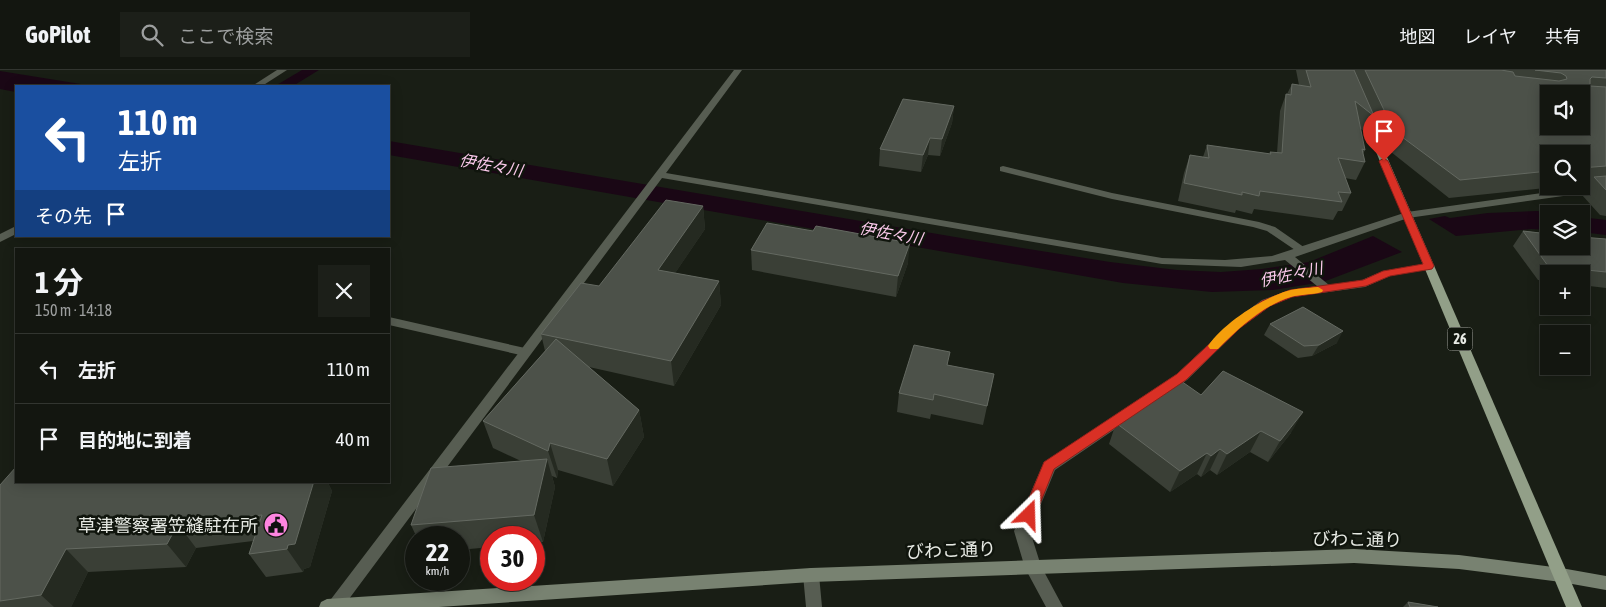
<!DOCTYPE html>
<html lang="ja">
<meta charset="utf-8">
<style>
body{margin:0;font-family:"Asap Condensed","Noto Sans JP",sans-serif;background:#1c1f19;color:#f1f3f6;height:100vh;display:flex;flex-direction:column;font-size:19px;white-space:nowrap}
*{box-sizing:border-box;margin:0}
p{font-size:16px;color:#9d9f9f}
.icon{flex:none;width:28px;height:28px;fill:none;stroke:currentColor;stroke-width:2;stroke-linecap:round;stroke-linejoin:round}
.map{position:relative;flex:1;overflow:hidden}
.panel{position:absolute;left:15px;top:178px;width:375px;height:235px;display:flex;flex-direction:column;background:#131610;border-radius:0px;box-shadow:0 2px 12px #0003,0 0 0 1px #323530}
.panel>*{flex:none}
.hud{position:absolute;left:15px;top:15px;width:375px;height:152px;border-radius:0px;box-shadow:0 2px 12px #0003,0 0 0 1px #323530;background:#1a4fa0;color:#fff;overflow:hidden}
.controls{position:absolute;left:1540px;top:15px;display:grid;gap:10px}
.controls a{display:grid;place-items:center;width:50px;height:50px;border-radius:0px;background:#131610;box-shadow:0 2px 12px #0003,0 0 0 1px #323530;font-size:25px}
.speed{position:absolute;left:405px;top:456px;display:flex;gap:10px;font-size:25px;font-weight:700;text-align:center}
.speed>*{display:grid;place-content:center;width:65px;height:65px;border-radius:50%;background:#131610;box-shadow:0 2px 12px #0003,0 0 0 1px #323530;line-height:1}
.speed small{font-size:12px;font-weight:400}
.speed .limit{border:8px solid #d22;background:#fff;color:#111}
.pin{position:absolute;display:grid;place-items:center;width:42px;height:42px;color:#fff;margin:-51px -21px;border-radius:50% 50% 50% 0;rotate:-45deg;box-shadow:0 0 5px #0007}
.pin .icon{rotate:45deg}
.me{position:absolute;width:55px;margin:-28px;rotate:22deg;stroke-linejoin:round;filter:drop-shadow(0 0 4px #0008)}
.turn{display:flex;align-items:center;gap:18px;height:105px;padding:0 20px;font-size:22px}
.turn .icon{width:65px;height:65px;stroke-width:2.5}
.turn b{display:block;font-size:35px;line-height:42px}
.then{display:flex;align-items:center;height:48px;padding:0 20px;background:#0003;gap:10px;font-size:19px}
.round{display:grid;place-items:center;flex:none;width:52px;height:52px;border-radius:0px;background:#1c1f19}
.head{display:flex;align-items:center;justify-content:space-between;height:85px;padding:0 20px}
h1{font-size:30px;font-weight:700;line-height:38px}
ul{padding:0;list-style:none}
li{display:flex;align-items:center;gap:15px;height:70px;padding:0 20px;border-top:1px solid #323530}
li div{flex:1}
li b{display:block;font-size:19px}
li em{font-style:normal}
header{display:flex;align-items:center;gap:30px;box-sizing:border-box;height:70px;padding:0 25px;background:#131610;border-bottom:1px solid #323530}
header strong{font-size:24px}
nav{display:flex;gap:28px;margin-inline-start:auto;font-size:18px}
.search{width:350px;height:45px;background:#1c1f19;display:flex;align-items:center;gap:12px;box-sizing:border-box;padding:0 18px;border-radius:0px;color:#9d9f9f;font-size:19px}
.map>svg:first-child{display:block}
</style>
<header>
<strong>GoPilot</strong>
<div class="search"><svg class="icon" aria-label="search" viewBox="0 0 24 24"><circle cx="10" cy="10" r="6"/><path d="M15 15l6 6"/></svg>ここで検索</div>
<nav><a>地図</a><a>レイヤ</a><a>共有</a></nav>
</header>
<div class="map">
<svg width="1606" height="537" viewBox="0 0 1606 537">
<rect width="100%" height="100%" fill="#191e15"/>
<g fill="#1a0715">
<polygon points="302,0 319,0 293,16 275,16"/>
<polygon points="0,1 93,16 16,16 16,22 0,19"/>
<polygon points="389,71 967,169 1110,192 1177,200 1221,202 1262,199 1309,192 1373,166 1402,182 1323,212 1273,220 1212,222 1123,213 389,85"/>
<polygon points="1537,141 1561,144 1549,144 1549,160 1531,159 1456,166 1429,149 1445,146 1450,148 1488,143"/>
<polygon points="1581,147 1606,150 1606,165 1581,162"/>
</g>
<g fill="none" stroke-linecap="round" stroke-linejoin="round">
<g fill="#575d52" fill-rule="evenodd">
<polygon points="1003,96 1112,123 1259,152 1275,157 1308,180 1302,183 1298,182 1267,161 1253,157 1112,129 1000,101 1000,97"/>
<polygon points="389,247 525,278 531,282 525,286 389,255"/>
<polygon points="811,498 817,500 819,505 822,537 806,537 803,505 805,500"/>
</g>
<g fill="#575d52" fill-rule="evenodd">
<polygon points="277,0 287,0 262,16 252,16"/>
<polygon points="734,0 742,0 666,103 1162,188 1225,190 1272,186 1407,142 1606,114 1606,120 1408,148 1295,187 1329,215 1362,210 1383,201 1429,193 1435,196 1429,199 1390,206 1365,217 1292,227 1270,236 1240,258 1187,310 1055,400 1030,461 1041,496 1063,537 1046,537 1025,498 1014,461 1044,392 1177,304 1232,252 1262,230 1290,220 1317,216 1285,190 1241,197 1162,194 662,108 343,537 325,537"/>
<polygon points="16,156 16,164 0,172 0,164"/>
</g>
<polygon fill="#788271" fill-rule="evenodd" points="1354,479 1459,485 1561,498 1606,506 1606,520 1561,512 1459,499 1354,493 811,512 439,537 319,537 321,532 327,529 811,498"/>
<polygon fill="#929f88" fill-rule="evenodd" points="1363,38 1367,41 1582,537 1566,537 1359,41"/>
</g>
<g fill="#3a3f36">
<polygon points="1296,0 1606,0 1606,146 1600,145 1582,125 1590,114 1581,115 1581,84 1549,84 1549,116 1565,116 1449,128 1386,78 1373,49 1366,63 1360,58 1365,80 1363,84 1365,92 1356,110 1345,108 1351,123 1342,141 1338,141 1333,150 1254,139 1252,144 1236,140 1235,143 1178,131 1184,103 1190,85 1203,87 1207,75 1270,84 1270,82 1277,83 1280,41 1286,24 1287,24 1292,14 1299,15"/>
<polygon points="954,36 952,53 940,86 928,85 921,102 879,96 880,79"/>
<polygon points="703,136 705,159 675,203 719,211 721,235 674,316 589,297 639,340 644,367 613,416 558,400 557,408 552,406 555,417 543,472 534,473 534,468 491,468 491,477 459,480 459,468 417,468 411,455 521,391 493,378 483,351 545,281 541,264 599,216"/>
<polygon points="1523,161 1606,169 1606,218 1581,215 1581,204 1549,204 1549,211 1538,210 1513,176"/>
<polygon points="751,180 908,193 896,227 752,200"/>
<polygon points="1270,254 1337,273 1312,286 1298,288 1264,265"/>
<polygon points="948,295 994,304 983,355 931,344 930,349 897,342 899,323"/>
<polygon points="1201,325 1291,363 1268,392 1250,382 1217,405 1210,400 1201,407 1197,404 1170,422 1109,374 1116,353"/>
<polygon points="16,411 327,411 332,421 310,497 304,499 303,502 266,507 249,484 253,471 196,478 186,497 88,502 71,537 0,537 0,415"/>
<polygon points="1408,532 1438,537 1403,537"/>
</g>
<g fill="#252a21">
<polygon points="954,36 952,53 940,86 942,69"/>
<polygon points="930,68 928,85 921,102 923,85"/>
<polygon points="703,136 705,159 661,224 658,200"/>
<polygon points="910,173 908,193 896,227 898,206"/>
<polygon points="719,211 721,235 674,316 671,291"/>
<polygon points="1343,261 1337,273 1312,286 1319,275"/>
<polygon points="639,340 644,367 613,416 607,389"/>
<polygon points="1303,342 1291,363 1268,392 1280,371"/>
<polygon points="1261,361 1250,382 1217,405 1227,384"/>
<polygon points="550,373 558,400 557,408 548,381"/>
<polygon points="1220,379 1210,400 1201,407 1211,386"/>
<polygon points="1207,383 1197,404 1170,422 1180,401"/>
<polygon points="547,389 555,417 543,472 534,445"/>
<polygon points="314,411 327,411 332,421 310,497 304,499 303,502 287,479"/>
<polygon points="178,454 196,478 186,497 167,474"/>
<polygon points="66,479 88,502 71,537 54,537 41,525"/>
</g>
<g fill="#4c5149" stroke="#646961" fill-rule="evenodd">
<polygon points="1306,0 1354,0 1374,46 1355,31 1365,80 1362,79 1365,92 1338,88 1351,123 1338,122 1342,132 1260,121 1259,126 1242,122 1242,125 1184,113 1190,85 1209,88 1207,75 1271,84 1270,82 1282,83 1286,24 1291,25 1292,14 1311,17"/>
<path d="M1365,0H1501L1513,2L1515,6L1559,11L1567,9L1566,6L1561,3L1535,0H1606V8L1592,7L1590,9V16L1606,17V96L1581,98V84H1549V101L1460,110L1394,61ZM1549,24H1581V56H1549Z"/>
<polygon points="903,29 954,36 942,69 930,68 923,85 880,79"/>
<polygon points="1606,106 1606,120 1594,107"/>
<polygon points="666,130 703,136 658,200 719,211 671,291 541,264 581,213 599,216"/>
<polygon points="767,153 813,161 816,156 910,173 898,206 751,180"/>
<polygon points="1523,161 1549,164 1549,176 1581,176 1581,167 1606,169 1606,202 1548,196"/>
<polygon points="1303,237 1343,261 1319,275 1304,276 1270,254"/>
<polygon points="556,269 639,340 607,389 550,373 548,381 483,351"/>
<polygon points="914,275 950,282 947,295 994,304 987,336 934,324 933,330 899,323"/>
<polygon points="1223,301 1303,342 1280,371 1261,361 1227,384 1220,379 1211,386 1207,383 1180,401 1116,353 1181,311 1201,325"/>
<polygon points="547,389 534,445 411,455 431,398"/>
<polygon points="16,397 16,411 202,411 202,412 208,411 314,411 295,474 288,475 287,479 249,484 262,445 178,454 167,474 66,479 41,525 0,531 0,415"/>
<polygon points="1408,532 1438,537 1410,537"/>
</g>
<polygon fill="#d93025" stroke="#8d1f18" points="1384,88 1388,91 1434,196 1432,199 1390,206 1366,216 1292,227 1270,236 1240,258 1186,310 1054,399 1034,449 1029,451 1024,449 1022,445 1044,392 1177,304 1232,253 1262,231 1290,220 1363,210 1383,201 1423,194 1379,91"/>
<path fill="#f59e0b" d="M1318,217L1323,220L1322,222C1312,225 1301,224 1291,227C1262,236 1239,258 1218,279H1210L1208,276C1224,253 1261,229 1287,221C1297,218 1308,218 1318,217Z"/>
<defs>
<symbol id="civic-disc" viewBox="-11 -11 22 22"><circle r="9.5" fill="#fe85e0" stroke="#10150d"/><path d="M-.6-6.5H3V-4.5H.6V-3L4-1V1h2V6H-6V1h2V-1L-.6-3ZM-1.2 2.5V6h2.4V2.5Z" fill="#111"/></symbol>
</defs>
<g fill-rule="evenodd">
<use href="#civic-disc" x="262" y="441" width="28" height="28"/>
</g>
<g text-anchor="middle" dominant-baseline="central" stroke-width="5" stroke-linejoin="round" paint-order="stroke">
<rect fill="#10150d" stroke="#a6a9a3" stroke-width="1" x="1447.5" y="257.5" width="25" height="23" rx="4"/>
<g font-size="14" font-weight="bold" fill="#e6e9e3">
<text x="1460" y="269">26</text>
</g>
<g font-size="16" font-style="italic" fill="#fbc9eb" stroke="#10150d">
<text transform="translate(491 95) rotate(10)">伊佐々川</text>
<text transform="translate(891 163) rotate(10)">伊佐々川</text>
<text transform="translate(1291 204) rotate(-12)">伊佐々川</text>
</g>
<g font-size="18" fill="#e6e9e3" stroke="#10150d" text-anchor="end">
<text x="258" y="455">草津警察署笠縫駐在所</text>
</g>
<g font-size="18" fill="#e6e9e3" stroke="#10150d">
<text transform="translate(1357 469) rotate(1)">びわこ通り</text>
<text transform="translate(951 480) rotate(-2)">びわこ通り</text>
</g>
</g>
</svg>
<div class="controls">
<a><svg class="icon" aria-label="sound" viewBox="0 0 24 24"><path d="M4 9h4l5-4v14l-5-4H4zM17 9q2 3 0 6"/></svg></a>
<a><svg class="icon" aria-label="search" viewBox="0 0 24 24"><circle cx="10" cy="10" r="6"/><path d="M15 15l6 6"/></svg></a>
<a><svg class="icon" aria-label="layers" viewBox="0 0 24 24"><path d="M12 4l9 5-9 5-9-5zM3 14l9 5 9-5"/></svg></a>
<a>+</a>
<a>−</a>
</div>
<div class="speed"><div>22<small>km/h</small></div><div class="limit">30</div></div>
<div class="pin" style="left:1384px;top:91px;background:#d93025"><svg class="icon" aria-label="arrive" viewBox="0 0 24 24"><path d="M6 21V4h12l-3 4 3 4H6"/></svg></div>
<svg class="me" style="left:1029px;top:445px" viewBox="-20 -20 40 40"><path d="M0-17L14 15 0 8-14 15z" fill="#d93025" stroke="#fff" stroke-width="4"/></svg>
<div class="hud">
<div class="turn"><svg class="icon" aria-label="left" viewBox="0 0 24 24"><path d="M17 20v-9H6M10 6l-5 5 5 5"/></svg><div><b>110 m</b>左折</div></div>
<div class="then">その先<svg class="icon" aria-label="arrive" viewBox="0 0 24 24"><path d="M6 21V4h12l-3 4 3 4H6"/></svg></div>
</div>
<section class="panel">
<div class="head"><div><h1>1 分</h1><p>150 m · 14:18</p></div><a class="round"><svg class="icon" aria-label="close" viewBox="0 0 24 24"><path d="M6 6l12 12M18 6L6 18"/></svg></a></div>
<ul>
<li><svg class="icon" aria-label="left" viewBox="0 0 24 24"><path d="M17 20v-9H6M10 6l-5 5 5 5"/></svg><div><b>左折</b></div><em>110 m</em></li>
<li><svg class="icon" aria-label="arrive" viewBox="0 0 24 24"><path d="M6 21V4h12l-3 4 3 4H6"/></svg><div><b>目的地に到着</b></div><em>40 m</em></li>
</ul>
</section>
</div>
